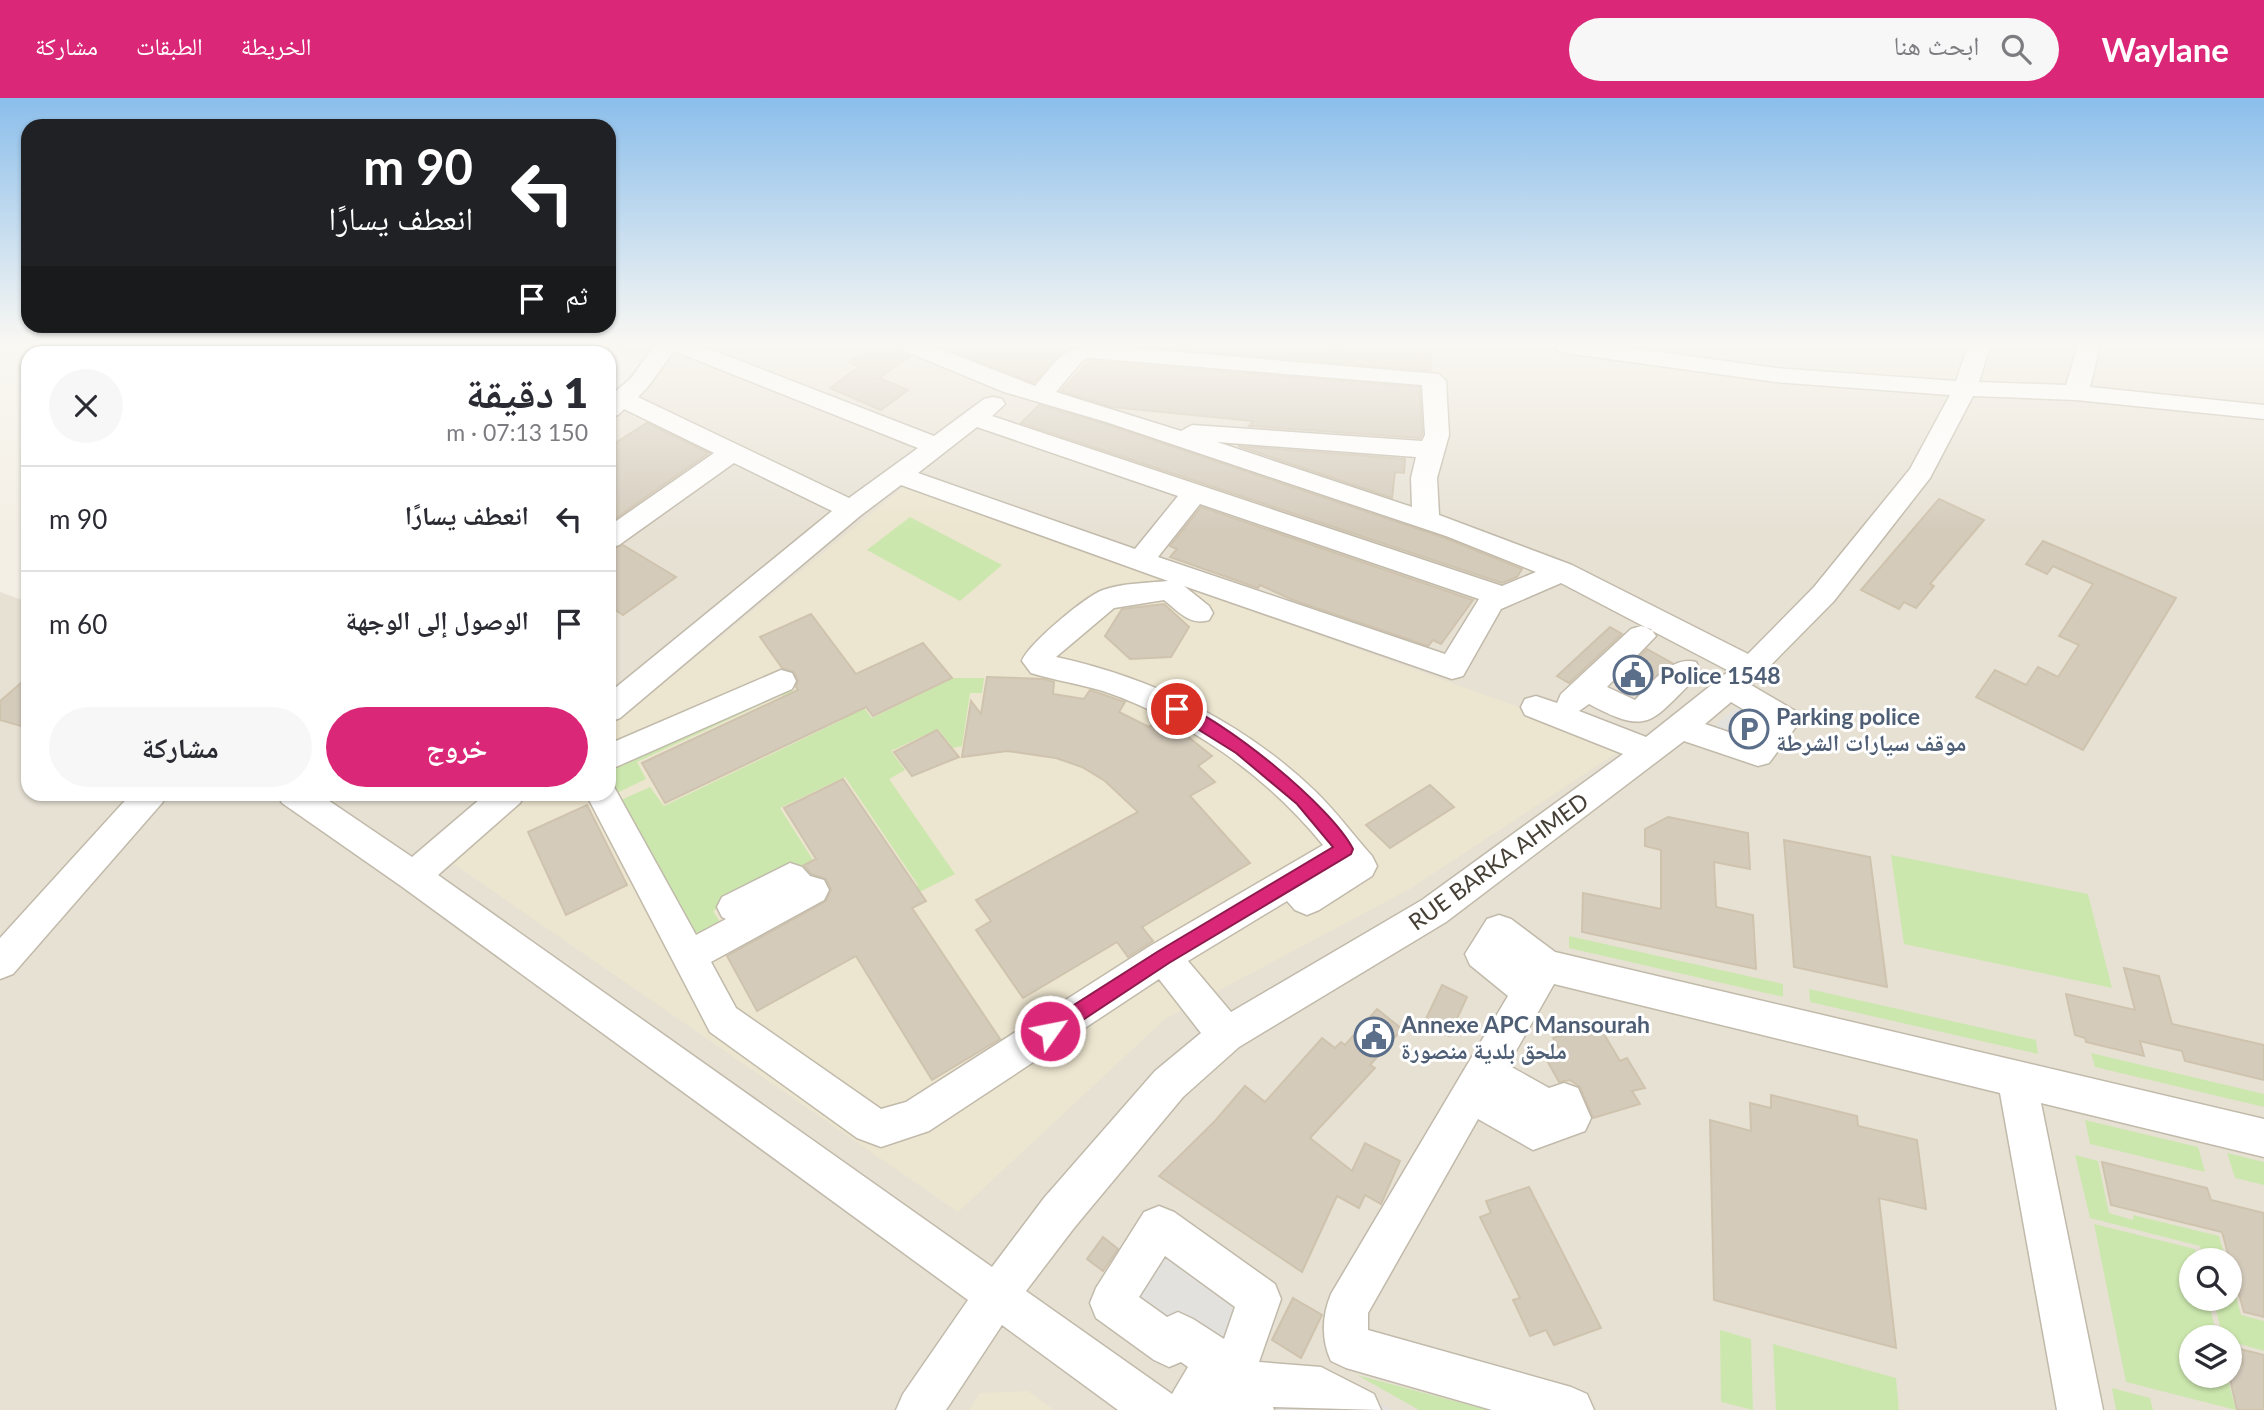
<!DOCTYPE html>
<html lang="ar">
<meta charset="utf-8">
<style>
body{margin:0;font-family:Lato,"Noto Naskh Arabic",sans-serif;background:#f7f7f7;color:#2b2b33;direction:rtl;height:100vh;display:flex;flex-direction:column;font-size:26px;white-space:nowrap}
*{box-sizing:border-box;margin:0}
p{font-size:23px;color:#7c7c81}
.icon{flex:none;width:38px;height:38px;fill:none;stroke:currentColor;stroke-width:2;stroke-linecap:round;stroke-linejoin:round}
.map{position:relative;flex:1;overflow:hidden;direction:ltr}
.details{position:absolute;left:21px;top:248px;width:595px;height:455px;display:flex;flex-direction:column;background:#fff;border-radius:21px;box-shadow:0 2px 5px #0004;direction:rtl}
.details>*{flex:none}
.banner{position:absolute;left:21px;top:21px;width:595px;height:214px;border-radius:21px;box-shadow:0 2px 5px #0004;direction:rtl;background:#202124;color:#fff;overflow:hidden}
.buttons{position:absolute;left:2179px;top:1150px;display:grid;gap:14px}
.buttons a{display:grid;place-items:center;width:63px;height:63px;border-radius:50%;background:#fff;box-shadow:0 2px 5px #0004;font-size:35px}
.pin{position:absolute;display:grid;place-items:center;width:60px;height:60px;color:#fff;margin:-30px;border:4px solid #fff;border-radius:50%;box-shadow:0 2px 7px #0007}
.me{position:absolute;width:77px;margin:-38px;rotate:57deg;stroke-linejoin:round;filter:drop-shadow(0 0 5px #0008)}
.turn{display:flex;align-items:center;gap:24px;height:147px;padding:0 28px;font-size:32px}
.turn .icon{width:91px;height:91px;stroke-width:2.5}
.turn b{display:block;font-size:49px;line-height:60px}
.then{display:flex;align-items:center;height:66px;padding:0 28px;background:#0003;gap:14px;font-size:26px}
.round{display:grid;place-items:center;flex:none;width:74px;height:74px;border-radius:37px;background:#f7f7f7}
.head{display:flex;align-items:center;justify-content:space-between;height:119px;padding:0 28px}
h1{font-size:42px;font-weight:800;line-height:52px}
.cta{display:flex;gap:14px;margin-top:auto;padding:14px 28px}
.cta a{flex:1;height:80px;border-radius:42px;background:#db2777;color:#fff;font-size:28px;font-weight:800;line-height:80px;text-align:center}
.cta a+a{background:#f7f7f7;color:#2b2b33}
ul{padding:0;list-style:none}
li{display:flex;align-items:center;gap:21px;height:105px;padding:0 28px;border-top:2px solid #e1e1e2}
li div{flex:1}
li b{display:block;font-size:26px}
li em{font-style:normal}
header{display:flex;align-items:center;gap:42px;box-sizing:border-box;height:98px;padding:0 35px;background:#db2777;color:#fff}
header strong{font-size:33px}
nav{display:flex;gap:38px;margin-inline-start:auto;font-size:24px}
.search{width:490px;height:63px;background:#f7f7f7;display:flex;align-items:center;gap:18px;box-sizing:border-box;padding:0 24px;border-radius:38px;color:#7c7c81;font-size:26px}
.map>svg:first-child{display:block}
</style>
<header>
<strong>Waylane</strong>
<div class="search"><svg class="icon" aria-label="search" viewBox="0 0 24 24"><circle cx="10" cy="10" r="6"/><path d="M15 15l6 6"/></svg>ابحث هنا</div>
<nav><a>الخريطة</a><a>الطبقات</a><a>مشاركة</a></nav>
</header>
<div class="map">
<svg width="2264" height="1312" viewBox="0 0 2264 1312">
<rect width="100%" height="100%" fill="#f3efe5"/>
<path fill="#e7e1d4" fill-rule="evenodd" d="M613,248H2264V1312H0V494L28,504V696H609V314L656,274ZM2191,1162H2230V1200H2191ZM2191,1239H2230V1278H2191Z"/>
<g fill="#ece5cf">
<polygon points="905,388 1627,648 1408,792 1165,921 958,1114 448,762 528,697 609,696 609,630"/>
<polygon points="1028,1293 1054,1312 969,1312 980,1295"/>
</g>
<g fill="#cce7ae">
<polygon points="910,419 1002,467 960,503 867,452"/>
<polygon points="953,580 984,580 982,595 970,595 962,648 953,650 938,631 891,653 905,672 889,681 955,776 894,807 892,803 918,787 845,679 780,710 839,803 823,799 795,769 713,813 724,830 699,843 621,702 650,689 664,708 842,622 837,614 859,604 872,620"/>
<polygon points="787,586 795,597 787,604 782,597 637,664 646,681 617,695 609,681 609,668"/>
<polygon points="1891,757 2088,796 2112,890 1904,846"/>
<polygon points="1569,838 1783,886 1783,899 1569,850"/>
<polygon points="1809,891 2036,942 2038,956 1810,904"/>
<polygon points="2091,955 2264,996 2264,1009 2095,969"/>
<polygon points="2085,1022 2198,1049 2205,1074 2090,1046"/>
<polygon points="2227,1055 2264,1064 2264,1087 2235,1080"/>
<polygon points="2075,1057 2098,1063 2109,1115 2133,1122 2133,1117 2219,1138 2226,1162 2204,1162 2200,1148 2090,1120"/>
<polygon points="2094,1126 2195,1151 2198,1162 2191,1162 2191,1200 2208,1201 2217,1239 2191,1239 2191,1278 2227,1278 2236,1312 2126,1284"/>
<polygon points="2230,1176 2241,1217 2264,1223 2264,1253 2233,1244 2236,1257 2230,1255 2230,1239 2223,1239 2213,1201 2230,1200"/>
<polygon points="1720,1232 1751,1241 1753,1312 1721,1304"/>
<polygon points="1773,1246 1896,1280 1899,1312 1776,1312"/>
<polygon points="1357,1277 1488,1312 1419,1312"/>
<polygon points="2112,1290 2150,1300 2153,1312 2116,1312"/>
</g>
<g fill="#e3e1de">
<polygon points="1754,596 1796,619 1762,665 1696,643"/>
<polygon points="1155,1109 1281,1195 1250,1269 1316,1269 1392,1312 1223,1312 1194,1265 1182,1257 1175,1269 1091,1210"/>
</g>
<g fill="#d4cbbb" stroke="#cfc3ae" stroke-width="2">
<polygon points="873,248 895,248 910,258 879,280 908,292 881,312 830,290 859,269 849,264"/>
<polygon points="940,248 1077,248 1057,258 1034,285"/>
<polygon points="1140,248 1298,248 1431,256 1430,273"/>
<polygon points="1089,263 1420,289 1422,336 1420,340 1249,328 1253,323 1112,309 1061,293"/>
<polygon points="1039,307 1105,326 1445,440 1522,471 1517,479 1502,485 1021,325"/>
<polygon points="647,325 709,355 609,425 609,349"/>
<polygon points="1238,348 1405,361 1404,375 1395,374 1392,400"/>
<polygon points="1939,401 1984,422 1930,486 1934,488 1916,510 1904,504 1899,511 1861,492"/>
<polygon points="1201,409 1473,502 1441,546 1433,542 1428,548 1293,502 1260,487 1258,490 1170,459 1177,451 1170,448"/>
<polygon points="2043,443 2176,500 2083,652 1976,599 1995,572 2026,587 2038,569 2058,579 2079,547 2059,538 2093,486 2053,468 2047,476 2026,466"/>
<polygon points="623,447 676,479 623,517 609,508 609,452"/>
<polygon points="1164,506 1189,529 1171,559 1130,561 1105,538 1122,511"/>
<polygon points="811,516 856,576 923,545 952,580 873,618 866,609 665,705 642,665 798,592 796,589 798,582 794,574 782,570 760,539"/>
<polygon points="1610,529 1622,536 1569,585 1557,578"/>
<polygon points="1647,551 1672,565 1641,592 1620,579"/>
<polygon points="28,579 28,630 0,622 0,603"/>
<polygon points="987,579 1044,581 1054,584 1053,596 1084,601 1090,592 1093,593 1125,604 1119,614 1149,629 1161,620 1172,626 1212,658 1198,668 1215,684 1190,698 1250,765 1142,829 1153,843 1128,859 1117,844 1023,900 976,832 991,823 976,802 1138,714 1105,683 1082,669 1056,660 1007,653 962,659 971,603 981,616"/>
<polygon points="937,632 959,659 912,678 894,654"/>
<polygon points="843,681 926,803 912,810 1000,941 932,982 856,858 757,913 727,858 826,803 831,791 826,781 811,776 804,767 816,761 784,710"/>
<polygon points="1430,687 1454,709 1390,750 1366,727"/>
<polygon points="587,707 627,787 566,817 528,734"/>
<polygon points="1668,719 1748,735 1750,771 1714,764 1716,809 1753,817 1756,871 1582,834 1583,795 1661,811 1661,752 1645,748 1645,731"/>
<polygon points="1784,742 1870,759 1887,889 1794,869"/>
<polygon points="2124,870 2159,878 2172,926 2264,947 2264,982 2185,963 2182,953 2140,943 2144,958 2086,944 2085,940 2075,937 2066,896 2135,912"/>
<polygon points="1442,887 1467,899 1449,938 1424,925"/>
<polygon points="1377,911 1402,931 1370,967 1375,970 1310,1040 1352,1073 1365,1045 1400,1063 1381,1106 1365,1097 1359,1110 1337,1098 1302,1174 1159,1078 1215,1023 1245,988 1265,1004 1322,940 1335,950 1341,944 1345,947"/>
<polygon points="1598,926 1620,963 1627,960 1645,990 1632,993 1640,1006 1593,1020 1580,989 1570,982 1559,984 1544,957 1560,952 1553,940"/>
<polygon points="1771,997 1857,1018 1858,1028 1917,1042 1926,1111 1879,1100 1896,1250 1714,1202 1710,1022 1751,1033 1750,1005 1771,1010"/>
<polygon points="2102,1064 2207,1090 2211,1102 2264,1115 2264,1219 2244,1214 2222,1134 2111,1107"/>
<polygon points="1529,1089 1601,1230 1554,1247 1546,1232 1530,1238 1513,1202 1520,1200 1480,1119 1491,1115 1486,1103"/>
<polygon points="1103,1139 1118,1151 1103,1173 1087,1161"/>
<polygon points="1293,1200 1322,1217 1301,1260 1272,1242"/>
<polygon points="2240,1251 2264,1257 2264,1312 2237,1312 2230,1281 2230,1263 2243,1266"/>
</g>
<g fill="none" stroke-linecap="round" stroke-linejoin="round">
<defs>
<g id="minor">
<path d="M654,248H702L934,338L984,301L993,299L1002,301L1005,306L992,318L1502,488L1536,474L1446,438L1106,324L1004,294L905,253L901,248H933L1035,288C1065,254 1061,248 1109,248L1439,276L1446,283L1449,337L1437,380L1439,417L1572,467L1748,556L1814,489L1910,371L1950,297L1776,284L1566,255L1558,253L1555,248H1616L1776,270L1956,283L1968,248H1990L1979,284L2066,287L2078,248H2100L2090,289L2264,307V321L2076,302L1973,298L1930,380L1834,503L1751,587L1797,614L1801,622L1769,665L1758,668L1684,643L1446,824L1239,949L1183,999L1074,1130L1026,1193L1172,1296L1188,1269L1181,1264L1169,1269L1154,1262L1096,1220L1090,1205L1096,1190L1144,1114L1159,1108L1174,1114L1275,1186L1281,1201L1259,1264L1321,1269L1374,1296L1381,1312L1273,1309L1274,1312H1118L1002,1227L946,1312H896L903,1296L968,1202L401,788L282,705L277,696H319L412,759L486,696H525L520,705L438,777L992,1169L1044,1100L1155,973L1201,935L1159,881L929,1033L881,1049L857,1040L710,934L586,696H609V685L613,687L696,837L726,821L722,819L717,809L722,799L790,765L802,769L810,778L824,782L829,792L824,802L711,864L736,910L881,1011L906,1004L1150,848L1323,747C1266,677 1188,622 1103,593C1079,586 1054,582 1031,575L1022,563C1028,546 1086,498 1103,492C1123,485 1147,485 1168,483L901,387L860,418L620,620L609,624V595L832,413L734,365L619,447L609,450V428L714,355L624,311L618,317L609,319V299L631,280ZM674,253L918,350L849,400L638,299L647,290ZM1088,260L1422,287L1425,337L1422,343L1192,327L1181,333L1056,294L1082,263ZM977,329L1178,398L1135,451L918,375ZM1217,344L1416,359L1411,380L1412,409ZM1200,406L1479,501L1445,556L1158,459ZM1561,485L1729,573L1646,639L1579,613L1589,606C1650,639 1651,623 1696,580L1700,572L1696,564C1671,557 1651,586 1635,602L1607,589L1656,538L1651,531L1641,528L1631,531L1561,596L1557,605L1536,598L1525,601L1521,609L1525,617L1623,656L1422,802L1231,914L1188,863L1287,803L1295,812L1307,817L1319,812L1372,778L1377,768L1372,758C1353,737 1336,713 1315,693C1243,624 1153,580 1056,559L1114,510L1164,502C1179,514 1190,528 1209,522L1213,515L1209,508L1184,488L1452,581L1463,578L1501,511ZM1731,604L1766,625L1752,642L1705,626ZM1165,1158L1235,1209L1224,1241L1193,1221L1178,1214L1167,1219L1139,1199Z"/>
<polygon points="781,572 792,575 796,583 792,591 609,672 609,646"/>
<polygon points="131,696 167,696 162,705 13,876 0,881 0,840"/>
<path d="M1499,817L1511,821L1555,854L2264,1021V1059L2041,1005L2103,1312H2057L2000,995L1554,886L1508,967L1549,990L1564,985L1578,990L1591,1020L1585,1033L1533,1052L1478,1021L1368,1215V1232L1571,1289L1587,1296L1594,1312H1492L1346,1270L1331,1263C1321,1241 1322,1218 1331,1196L1508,898L1470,867L1465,856L1487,821Z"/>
</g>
</defs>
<use href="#minor" stroke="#c1baab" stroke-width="3"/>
<use href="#minor" fill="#fff" fill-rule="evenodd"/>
</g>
<linearGradient id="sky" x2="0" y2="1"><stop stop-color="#8bbeeb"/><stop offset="0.57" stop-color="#faf8f3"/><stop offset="1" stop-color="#faf8f3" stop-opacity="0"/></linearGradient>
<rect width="2264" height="432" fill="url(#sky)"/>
<path fill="#db2777" stroke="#8e194d" stroke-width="2" d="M1177,605C1222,619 1332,709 1353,751L1351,756L1169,865L1057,939L1050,941L1044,939L1041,933L1044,926L1157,854L1333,749L1297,706L1236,655L1172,615L1170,611Z"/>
<defs>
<symbol id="civic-ring" viewBox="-11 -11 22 22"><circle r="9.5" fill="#fff" stroke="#5c6f8a" stroke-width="1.5"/><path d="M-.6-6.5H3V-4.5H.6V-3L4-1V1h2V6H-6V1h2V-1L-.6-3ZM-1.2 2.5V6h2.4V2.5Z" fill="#5c6f8a"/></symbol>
<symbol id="parking-ring" viewBox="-11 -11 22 22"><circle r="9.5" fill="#fff" stroke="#5c6f8a" stroke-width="1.5"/><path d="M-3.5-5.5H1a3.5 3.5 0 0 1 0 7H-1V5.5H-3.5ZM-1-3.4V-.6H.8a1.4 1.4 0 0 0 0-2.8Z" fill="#5c6f8a"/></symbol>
</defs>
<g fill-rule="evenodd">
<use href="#civic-ring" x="1611" y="555" width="44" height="44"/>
<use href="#parking-ring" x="1727" y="609" width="44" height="44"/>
<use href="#civic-ring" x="1352" y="917" width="44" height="44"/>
</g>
<g text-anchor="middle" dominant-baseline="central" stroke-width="6" stroke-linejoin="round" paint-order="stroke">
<g font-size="23" font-weight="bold" fill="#4e5e75" stroke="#fff" text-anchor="start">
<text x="1660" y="577">Police 1548</text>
<text x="1776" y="618">Parking police<tspan x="1776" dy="26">موقف سيارات الشرطة</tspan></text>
<text x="1401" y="926">Annexe APC Mansourah<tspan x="1401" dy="26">ملحق بلدية منصورة</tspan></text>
</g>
<g font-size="23" fill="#453f35" stroke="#fff">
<text transform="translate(1498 763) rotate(-36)">RUE BARKA AHMED</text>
</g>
</g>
</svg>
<div class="buttons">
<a><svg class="icon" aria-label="search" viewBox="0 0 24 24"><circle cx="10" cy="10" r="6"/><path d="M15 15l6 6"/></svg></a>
<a><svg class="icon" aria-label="layers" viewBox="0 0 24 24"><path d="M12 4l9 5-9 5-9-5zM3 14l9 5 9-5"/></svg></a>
</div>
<div class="pin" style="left:1177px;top:611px;background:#d93025"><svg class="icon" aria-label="arrive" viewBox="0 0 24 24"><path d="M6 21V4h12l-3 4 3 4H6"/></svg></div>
<svg class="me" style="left:1050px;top:933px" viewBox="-20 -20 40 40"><circle r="17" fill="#db2777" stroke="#fff" stroke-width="3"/><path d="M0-11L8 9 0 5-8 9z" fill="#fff"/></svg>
<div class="banner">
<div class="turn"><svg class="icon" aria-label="left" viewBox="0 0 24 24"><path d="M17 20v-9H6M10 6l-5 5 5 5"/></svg><div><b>90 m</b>انعطف يسارًا</div></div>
<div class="then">ثم<svg class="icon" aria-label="arrive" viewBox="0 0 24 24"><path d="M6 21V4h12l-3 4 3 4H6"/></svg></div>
</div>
<section class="details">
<div class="head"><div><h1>1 دقيقة</h1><p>150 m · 07:13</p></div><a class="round"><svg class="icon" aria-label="close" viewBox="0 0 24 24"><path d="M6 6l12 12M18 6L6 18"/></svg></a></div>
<ul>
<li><svg class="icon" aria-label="left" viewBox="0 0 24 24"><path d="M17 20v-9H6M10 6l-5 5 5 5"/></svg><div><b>انعطف يسارًا</b></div><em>90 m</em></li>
<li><svg class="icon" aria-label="arrive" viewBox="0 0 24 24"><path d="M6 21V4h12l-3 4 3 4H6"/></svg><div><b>الوصول إلى الوجهة</b></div><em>60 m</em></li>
</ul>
<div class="cta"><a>خروج</a><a>مشاركة</a></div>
</section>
</div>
